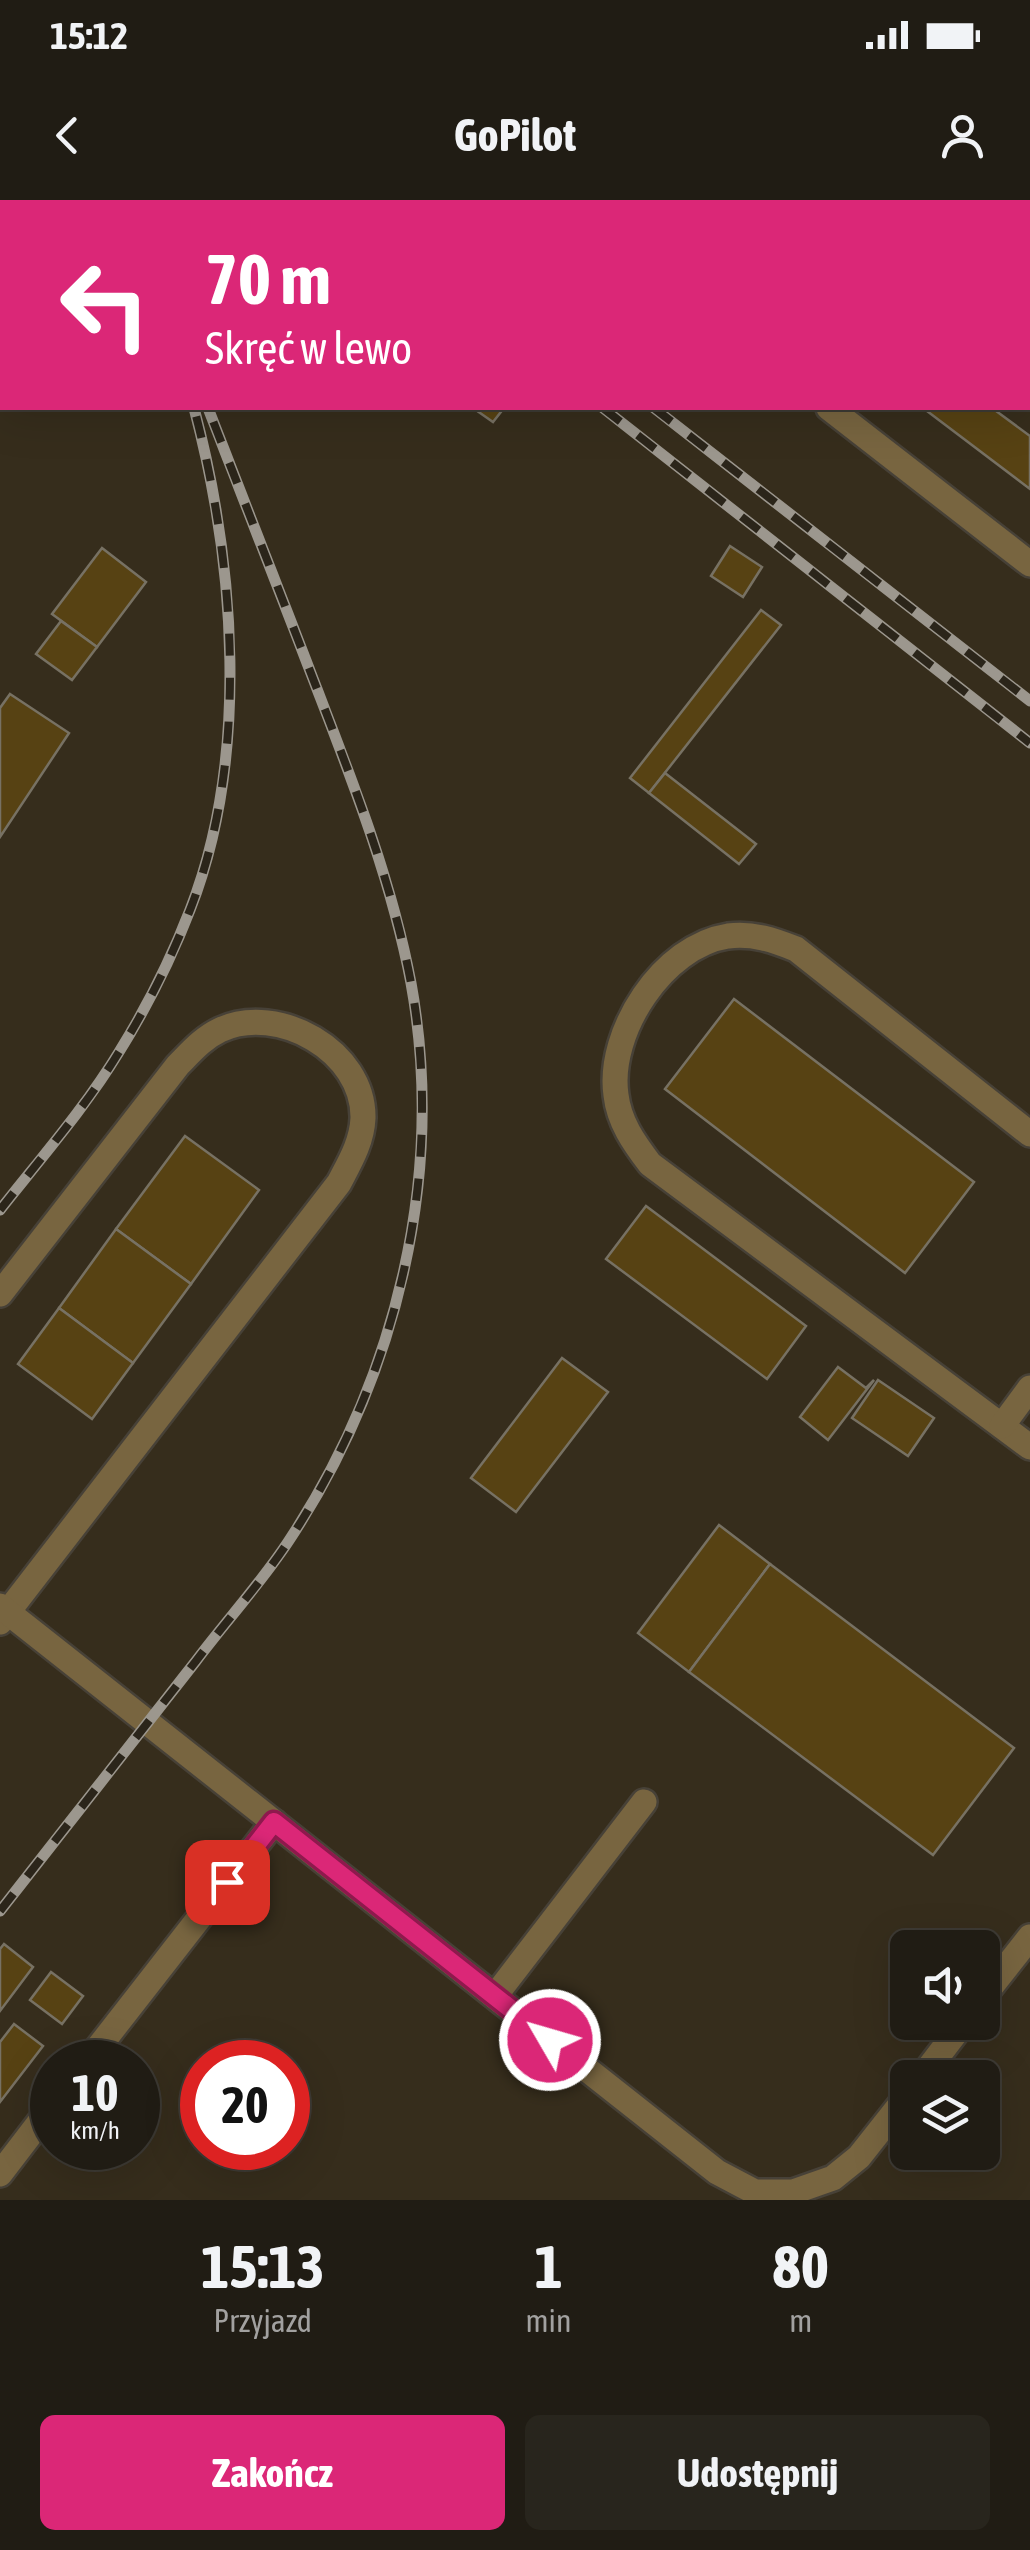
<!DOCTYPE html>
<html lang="pl">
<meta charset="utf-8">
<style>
body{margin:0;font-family:"Asap Condensed",sans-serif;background:#28251d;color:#f1f3f6;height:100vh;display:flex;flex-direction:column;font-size:38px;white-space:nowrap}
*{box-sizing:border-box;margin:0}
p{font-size:32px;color:#a2a1a0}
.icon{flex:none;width:55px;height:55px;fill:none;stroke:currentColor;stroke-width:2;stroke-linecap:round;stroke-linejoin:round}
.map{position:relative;height:2000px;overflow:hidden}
.drawer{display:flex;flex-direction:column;background:#201c14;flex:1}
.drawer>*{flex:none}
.banner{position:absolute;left:0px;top:0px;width:1030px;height:210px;box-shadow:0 10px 40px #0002,0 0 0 2px #3d3a34;background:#db2777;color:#fff;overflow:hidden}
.tools{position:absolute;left:890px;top:1730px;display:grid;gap:20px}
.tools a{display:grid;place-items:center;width:110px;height:110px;border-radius:15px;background:#201c14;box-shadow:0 10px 40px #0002,0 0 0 2px #3d3a34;font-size:50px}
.speed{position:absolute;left:30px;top:1840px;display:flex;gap:20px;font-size:50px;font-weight:700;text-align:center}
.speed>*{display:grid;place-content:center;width:130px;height:130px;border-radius:50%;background:#201c14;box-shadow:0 10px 40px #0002,0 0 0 2px #3d3a34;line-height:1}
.speed small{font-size:25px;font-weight:400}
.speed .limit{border:15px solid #d22;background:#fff;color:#111}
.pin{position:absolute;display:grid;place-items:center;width:85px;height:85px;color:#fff;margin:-42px;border-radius:20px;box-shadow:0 5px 15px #0006}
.me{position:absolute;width:110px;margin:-55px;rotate:308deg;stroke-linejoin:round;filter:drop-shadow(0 0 8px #0008)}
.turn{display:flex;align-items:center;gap:35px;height:210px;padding:0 40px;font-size:45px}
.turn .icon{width:130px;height:130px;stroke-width:2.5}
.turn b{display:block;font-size:70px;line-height:85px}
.eta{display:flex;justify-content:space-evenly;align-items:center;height:170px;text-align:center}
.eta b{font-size:60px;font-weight:700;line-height:70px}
.cta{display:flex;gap:20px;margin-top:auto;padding:20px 40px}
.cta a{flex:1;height:115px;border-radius:15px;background:#db2777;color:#fff;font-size:40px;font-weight:700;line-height:115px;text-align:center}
.cta a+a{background:#28251d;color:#f1f3f6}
.status{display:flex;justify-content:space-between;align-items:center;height:70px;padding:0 50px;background:#201c14;direction:ltr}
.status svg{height:28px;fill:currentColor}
header{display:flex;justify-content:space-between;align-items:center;height:130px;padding:0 40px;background:#201c14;font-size:45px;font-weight:700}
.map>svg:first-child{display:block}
</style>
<div class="status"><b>15:12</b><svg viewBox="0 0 49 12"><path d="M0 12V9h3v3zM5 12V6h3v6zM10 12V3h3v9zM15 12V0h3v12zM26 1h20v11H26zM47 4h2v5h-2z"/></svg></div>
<header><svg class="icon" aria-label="back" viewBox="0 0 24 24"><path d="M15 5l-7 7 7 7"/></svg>GoPilot<svg class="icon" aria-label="person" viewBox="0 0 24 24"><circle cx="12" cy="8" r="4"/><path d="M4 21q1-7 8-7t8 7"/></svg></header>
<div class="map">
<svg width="1030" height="2000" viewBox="0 0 1030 2000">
<rect width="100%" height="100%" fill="#2b251a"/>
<path fill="#362d1c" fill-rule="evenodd" d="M0,0H1030V2000H0ZM2,2H1028V208H2ZM908,1748H982V1822H908ZM52,1862H138V1948H52ZM202,1862H288V1948H202ZM908,1878H982V1952H908Z"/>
<g fill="#574213" stroke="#777163" stroke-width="2.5">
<polygon points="473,208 504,208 493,222"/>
<polygon points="923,208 992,208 1030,236 1030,289"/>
<polygon points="730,346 762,367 743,397 711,376"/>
<polygon points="102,348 146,382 97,447 52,414"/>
<polygon points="761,410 781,425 649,593 630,578"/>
<polygon points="61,421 97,447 72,480 36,454"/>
<polygon points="10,494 69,533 0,637 0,508"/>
<polygon points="665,573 756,644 739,664 649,593"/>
<polygon points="734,799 974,982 905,1073 665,889"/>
<polygon points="185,936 259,990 191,1084 116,1029"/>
<polygon points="646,1006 806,1126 767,1179 606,1059"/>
<polygon points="116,1029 191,1084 133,1163 59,1108"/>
<polygon points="59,1108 133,1163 92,1219 18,1164"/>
<polygon points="562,1158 608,1192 516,1312 471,1278"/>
<polygon points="838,1167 866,1188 874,1180 828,1240 800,1217"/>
<polygon points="878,1180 934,1218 908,1256 852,1218"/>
<polygon points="719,1325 770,1364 689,1472 638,1433"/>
<polygon points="770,1364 1014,1548 933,1655 689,1472"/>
<polygon points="4,1744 33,1767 0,1811 0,1749"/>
<polygon points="51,1772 83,1796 62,1824 30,1800"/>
<polygon points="14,1824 43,1846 0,1902 0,1842"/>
</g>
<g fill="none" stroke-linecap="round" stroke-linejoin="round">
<defs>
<g id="minor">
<polyline points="562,0 565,2"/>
<polyline points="829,208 1030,364"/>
<path d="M1030,934L796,749C773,740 754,733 728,736C663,746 607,832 616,895C619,922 634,943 650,964L1030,1247"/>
<path d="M0,1094L178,865C191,852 203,838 220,830C278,803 364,851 363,918C362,942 350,962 339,983L0,1422"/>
<polyline points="1002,1226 1030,1188"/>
<polyline points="0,1406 717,1972 755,1992 793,1992 833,1978 859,1957 908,1895"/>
<polyline points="495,1796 644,1602"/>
<polyline points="982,1798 1030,1737"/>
<polyline points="87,1862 274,1622"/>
<polyline points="921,1878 964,1822"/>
<polyline points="0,1974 52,1906"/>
</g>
</defs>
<use href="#minor" stroke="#474137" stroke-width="30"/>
<use href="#minor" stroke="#786540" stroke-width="25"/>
<defs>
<g id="rail">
<polyline points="127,0 128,2"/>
<polyline points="350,0 354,2"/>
<polyline points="804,0 808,2"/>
<polyline points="835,0 838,2"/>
<polyline points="877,0 880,2"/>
<polyline points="918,0 922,2"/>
<polyline points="958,0 961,2"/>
<polyline points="3,2 3,0"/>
<polyline points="0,38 2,18"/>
<polyline points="1028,62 1030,65"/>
<polyline points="1028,85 1030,87"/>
<polyline points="1028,118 1030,120"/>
<polyline points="1028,151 1030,153"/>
<polyline points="603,208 1030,543"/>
<polyline points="654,208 1030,501"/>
<path d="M0,1010C40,959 85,908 119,852C147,807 171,759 190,710C250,557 235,363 194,208"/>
<path d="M0,1711C65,1628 131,1544 196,1461C226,1421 261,1383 288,1342C396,1179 446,976 411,783C392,682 354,585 317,489C281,395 244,301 208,208"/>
</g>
</defs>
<use href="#rail" stroke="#9c978e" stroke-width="11"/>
<use href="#rail" stroke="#2b251a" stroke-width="8" stroke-dasharray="22" stroke-linecap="butt"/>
</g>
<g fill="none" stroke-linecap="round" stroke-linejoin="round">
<defs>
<polyline id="route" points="227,1682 274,1622 550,1840"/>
</defs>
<use href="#route" stroke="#8e194d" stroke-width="25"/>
<use href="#route" stroke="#db2777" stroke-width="18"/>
</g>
</svg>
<div class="tools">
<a><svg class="icon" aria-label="sound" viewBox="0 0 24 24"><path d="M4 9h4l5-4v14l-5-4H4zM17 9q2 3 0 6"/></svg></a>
<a><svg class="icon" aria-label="layers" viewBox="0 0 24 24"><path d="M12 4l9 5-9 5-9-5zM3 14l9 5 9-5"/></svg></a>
</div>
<div class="speed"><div>10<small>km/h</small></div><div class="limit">20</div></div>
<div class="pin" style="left:227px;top:1682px;background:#d93025"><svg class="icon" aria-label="arrive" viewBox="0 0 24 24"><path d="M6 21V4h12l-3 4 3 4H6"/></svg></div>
<svg class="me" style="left:550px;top:1840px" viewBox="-20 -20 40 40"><circle r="17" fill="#db2777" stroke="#fff" stroke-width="3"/><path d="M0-11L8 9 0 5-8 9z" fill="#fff"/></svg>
<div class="banner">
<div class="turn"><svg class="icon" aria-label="left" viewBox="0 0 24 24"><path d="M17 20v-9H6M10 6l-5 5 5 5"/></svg><div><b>70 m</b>Skręć w lewo</div></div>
</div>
</div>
<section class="drawer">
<div class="eta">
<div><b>15:13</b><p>Przyjazd</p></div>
<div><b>1</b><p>min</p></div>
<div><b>80</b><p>m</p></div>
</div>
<div class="cta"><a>Zakończ</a><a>Udostępnij</a></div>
</section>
